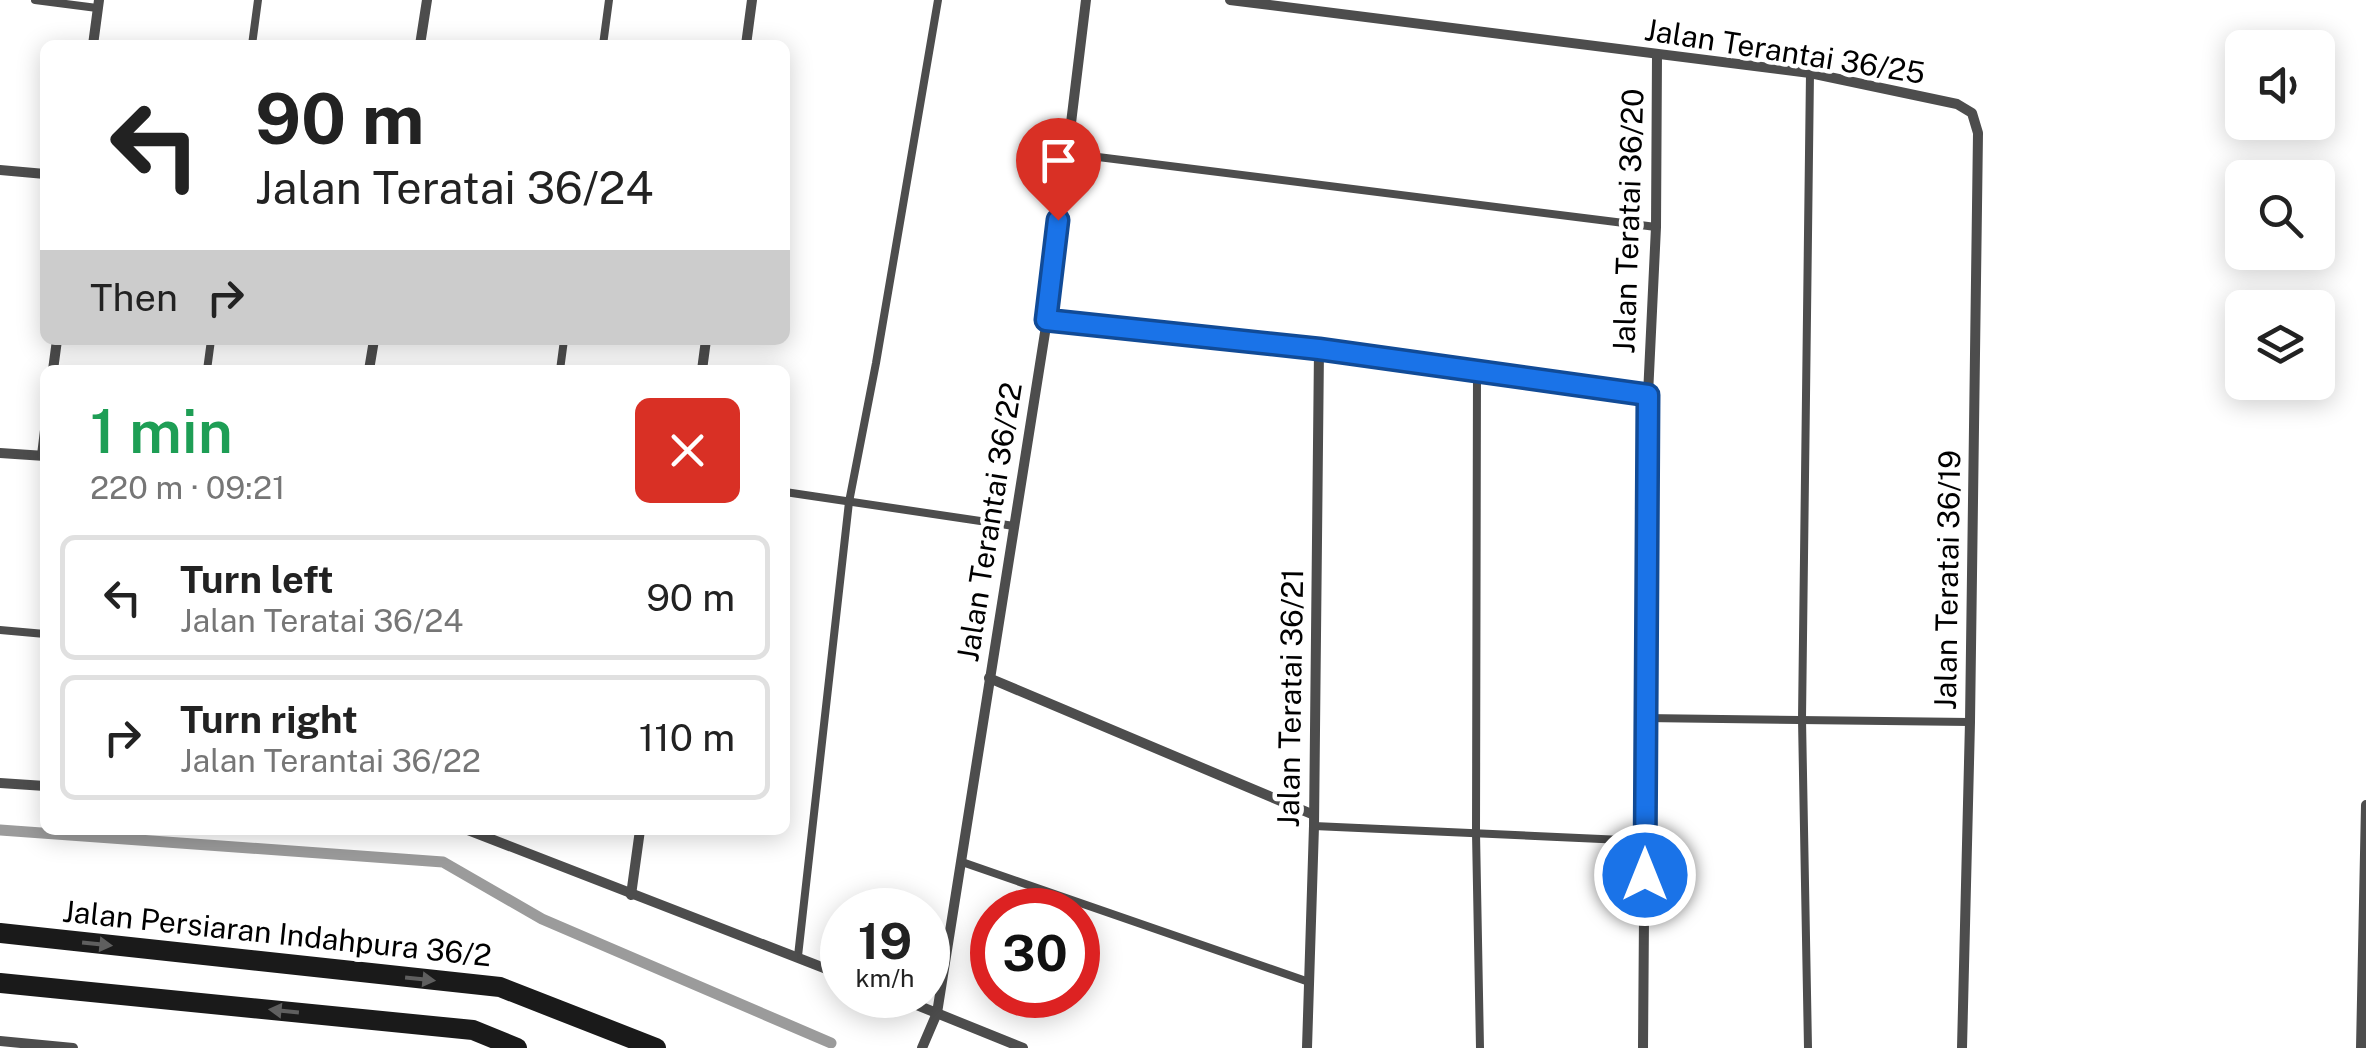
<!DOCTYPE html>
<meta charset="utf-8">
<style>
body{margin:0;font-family:"Public Sans",sans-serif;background:#f6f6f6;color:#222;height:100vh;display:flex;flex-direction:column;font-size:38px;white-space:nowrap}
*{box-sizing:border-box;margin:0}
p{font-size:32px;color:#767676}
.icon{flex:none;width:55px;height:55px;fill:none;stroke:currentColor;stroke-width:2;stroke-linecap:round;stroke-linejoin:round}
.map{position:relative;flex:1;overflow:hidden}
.sheet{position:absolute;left:40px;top:365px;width:750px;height:470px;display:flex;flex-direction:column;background:#fff;border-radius:15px;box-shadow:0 5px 25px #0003}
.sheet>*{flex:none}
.guide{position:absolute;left:40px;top:40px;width:750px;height:305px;border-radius:15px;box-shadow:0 5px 25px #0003;background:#fff;color:#222;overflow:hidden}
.tools{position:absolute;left:2225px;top:30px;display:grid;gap:20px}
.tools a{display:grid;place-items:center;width:110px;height:110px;border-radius:15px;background:#fff;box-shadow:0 5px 25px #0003;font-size:50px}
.speed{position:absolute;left:820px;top:888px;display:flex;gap:20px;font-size:50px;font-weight:700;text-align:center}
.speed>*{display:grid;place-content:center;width:130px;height:130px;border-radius:50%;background:#fff;box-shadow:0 5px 25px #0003;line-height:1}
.speed small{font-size:25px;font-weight:400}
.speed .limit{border:15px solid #d22;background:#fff;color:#111}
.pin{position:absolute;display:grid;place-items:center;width:85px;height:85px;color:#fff;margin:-102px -42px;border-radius:50% 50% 50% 0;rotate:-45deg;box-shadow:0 0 10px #0007}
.pin .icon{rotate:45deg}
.me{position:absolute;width:110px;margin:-55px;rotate:0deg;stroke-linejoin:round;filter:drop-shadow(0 0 8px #0008)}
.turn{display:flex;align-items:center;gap:35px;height:210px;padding:0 50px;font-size:45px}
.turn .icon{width:130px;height:130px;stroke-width:2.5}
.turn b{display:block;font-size:70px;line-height:85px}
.then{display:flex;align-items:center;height:95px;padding:0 50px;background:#0003;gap:20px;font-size:38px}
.round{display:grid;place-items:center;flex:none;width:105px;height:105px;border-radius:15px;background:#f6f6f6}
.head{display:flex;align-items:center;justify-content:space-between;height:170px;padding:0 50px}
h1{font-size:60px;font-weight:600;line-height:75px;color:#1e9e55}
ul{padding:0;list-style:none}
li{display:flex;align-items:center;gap:30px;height:125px;margin:0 20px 15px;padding:0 30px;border:5px solid #e0e0e0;border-radius:15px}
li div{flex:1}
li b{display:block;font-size:38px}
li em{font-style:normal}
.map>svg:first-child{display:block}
</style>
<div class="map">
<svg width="2366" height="1048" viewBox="0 0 2366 1048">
<rect width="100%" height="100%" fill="#fff"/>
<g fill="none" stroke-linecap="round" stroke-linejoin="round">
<polyline stroke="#9b9b9b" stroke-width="11" points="0,830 443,862 542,919 831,1043"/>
<g stroke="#4d4d4d" stroke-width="8">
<polyline points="35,0 97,8"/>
<polyline points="252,45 258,0"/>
<polyline points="603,45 609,0"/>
<polyline points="1066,153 1656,227"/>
<polyline points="207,370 211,340"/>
<polyline points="560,370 564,340"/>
<polyline points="1477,370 1476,833 1480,1048"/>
<polyline points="785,492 1014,526"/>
<polyline points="0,630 45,634"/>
<polyline points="1644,718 1970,722"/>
<polyline points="1314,826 1645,841"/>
<polyline points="962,862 1309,982"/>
<polyline points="798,956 849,502 876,363 938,0"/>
<polyline points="1808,1048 1802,719 1810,73"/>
</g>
<g stroke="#4d4d4d" stroke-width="10">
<polyline points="1230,0 1810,73 1957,104 1972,113 1978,133 1970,722 1962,1048"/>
<polyline points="93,45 99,0"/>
<polyline points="420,45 427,0"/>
<polyline points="746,45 752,0"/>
<polyline points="0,170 45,174"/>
<polyline points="1047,320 1319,349 1648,395"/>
<polyline points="53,370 57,340"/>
<polyline points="369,370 374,340"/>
<polyline points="702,370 706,340"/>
<polyline points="0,453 45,456"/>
<polyline points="42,455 45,430"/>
<polyline points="989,678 1314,815"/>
<polyline points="0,783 45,786"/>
<polyline points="468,830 842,975"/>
<polyline points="631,895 640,830"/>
<polyline points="892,995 1023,1048"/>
<polyline points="0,1041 73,1048"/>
<polyline points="922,1048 937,1013 1047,320 1086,0"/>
<polyline points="1307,1048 1314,826 1319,349"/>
<polyline points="1643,1048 1648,395 1656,227 1657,55"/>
<polyline points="2361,1048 2366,805"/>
</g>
<g stroke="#1a1a1a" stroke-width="20">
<polyline points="0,933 500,987 656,1048"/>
<polyline points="0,983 473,1030 517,1048"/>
</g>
</g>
<defs><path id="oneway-solid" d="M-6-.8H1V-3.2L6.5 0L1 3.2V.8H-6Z" transform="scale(2.5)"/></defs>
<g fill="#5f5f5f">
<use href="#oneway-solid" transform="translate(97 944) rotate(6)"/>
<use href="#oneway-solid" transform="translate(420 979) rotate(6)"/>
<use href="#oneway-solid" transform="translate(284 1011) rotate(-174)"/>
</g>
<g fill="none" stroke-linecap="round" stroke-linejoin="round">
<defs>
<polyline id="route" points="1058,220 1046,320 1319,349 1648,395 1645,875"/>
</defs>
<use href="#route" stroke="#114b97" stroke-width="25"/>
<use href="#route" stroke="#1a73e8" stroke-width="18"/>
</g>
<g text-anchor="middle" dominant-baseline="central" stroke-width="9" stroke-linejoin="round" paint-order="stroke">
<g font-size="30" fill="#000" stroke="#fff">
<text transform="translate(1785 51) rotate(9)">Jalan Terantai 36/25</text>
<text transform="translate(1628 221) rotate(-88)">Jalan Teratai 36/20</text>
<text transform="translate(989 522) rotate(-81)">Jalan Terantai 36/22</text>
<text transform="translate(1947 580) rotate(-89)">Jalan Teratai 36/19</text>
<text transform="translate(1290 698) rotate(-89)">Jalan Teratai 36/21</text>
<text transform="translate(277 933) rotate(6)">Jalan Persiaran Indahpura 36/2</text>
</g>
</g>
</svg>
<div class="tools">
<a><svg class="icon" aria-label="sound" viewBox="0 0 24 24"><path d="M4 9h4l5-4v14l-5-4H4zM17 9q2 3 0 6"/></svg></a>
<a><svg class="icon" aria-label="search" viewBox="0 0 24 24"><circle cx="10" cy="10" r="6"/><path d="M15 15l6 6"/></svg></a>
<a><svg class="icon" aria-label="layers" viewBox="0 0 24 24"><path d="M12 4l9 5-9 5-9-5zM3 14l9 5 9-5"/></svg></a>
</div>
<div class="speed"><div>19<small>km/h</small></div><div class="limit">30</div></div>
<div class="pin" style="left:1058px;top:220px;background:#d93025"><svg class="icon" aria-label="arrive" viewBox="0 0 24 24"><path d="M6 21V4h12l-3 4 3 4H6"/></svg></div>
<svg class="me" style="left:1645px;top:875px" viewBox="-20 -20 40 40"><circle r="17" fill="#1a73e8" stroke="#fff" stroke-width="3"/><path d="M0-11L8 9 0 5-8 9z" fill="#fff"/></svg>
<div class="guide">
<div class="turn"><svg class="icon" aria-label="left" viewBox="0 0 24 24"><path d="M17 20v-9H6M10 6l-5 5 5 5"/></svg><div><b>90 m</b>Jalan Teratai 36/24</div></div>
<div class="then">Then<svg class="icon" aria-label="right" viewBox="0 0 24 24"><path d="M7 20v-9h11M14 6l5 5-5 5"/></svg></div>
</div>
<section class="sheet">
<div class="head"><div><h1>1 min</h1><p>220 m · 09:21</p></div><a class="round" style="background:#d93025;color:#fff"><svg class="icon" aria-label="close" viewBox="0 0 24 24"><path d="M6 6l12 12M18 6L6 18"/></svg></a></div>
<ul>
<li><svg class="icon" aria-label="left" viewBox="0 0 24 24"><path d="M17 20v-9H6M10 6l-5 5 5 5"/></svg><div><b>Turn left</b><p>Jalan Teratai 36/24</p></div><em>90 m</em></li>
<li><svg class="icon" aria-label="right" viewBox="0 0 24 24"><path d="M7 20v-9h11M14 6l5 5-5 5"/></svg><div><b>Turn right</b><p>Jalan Terantai 36/22</p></div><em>110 m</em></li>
</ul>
</section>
</div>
